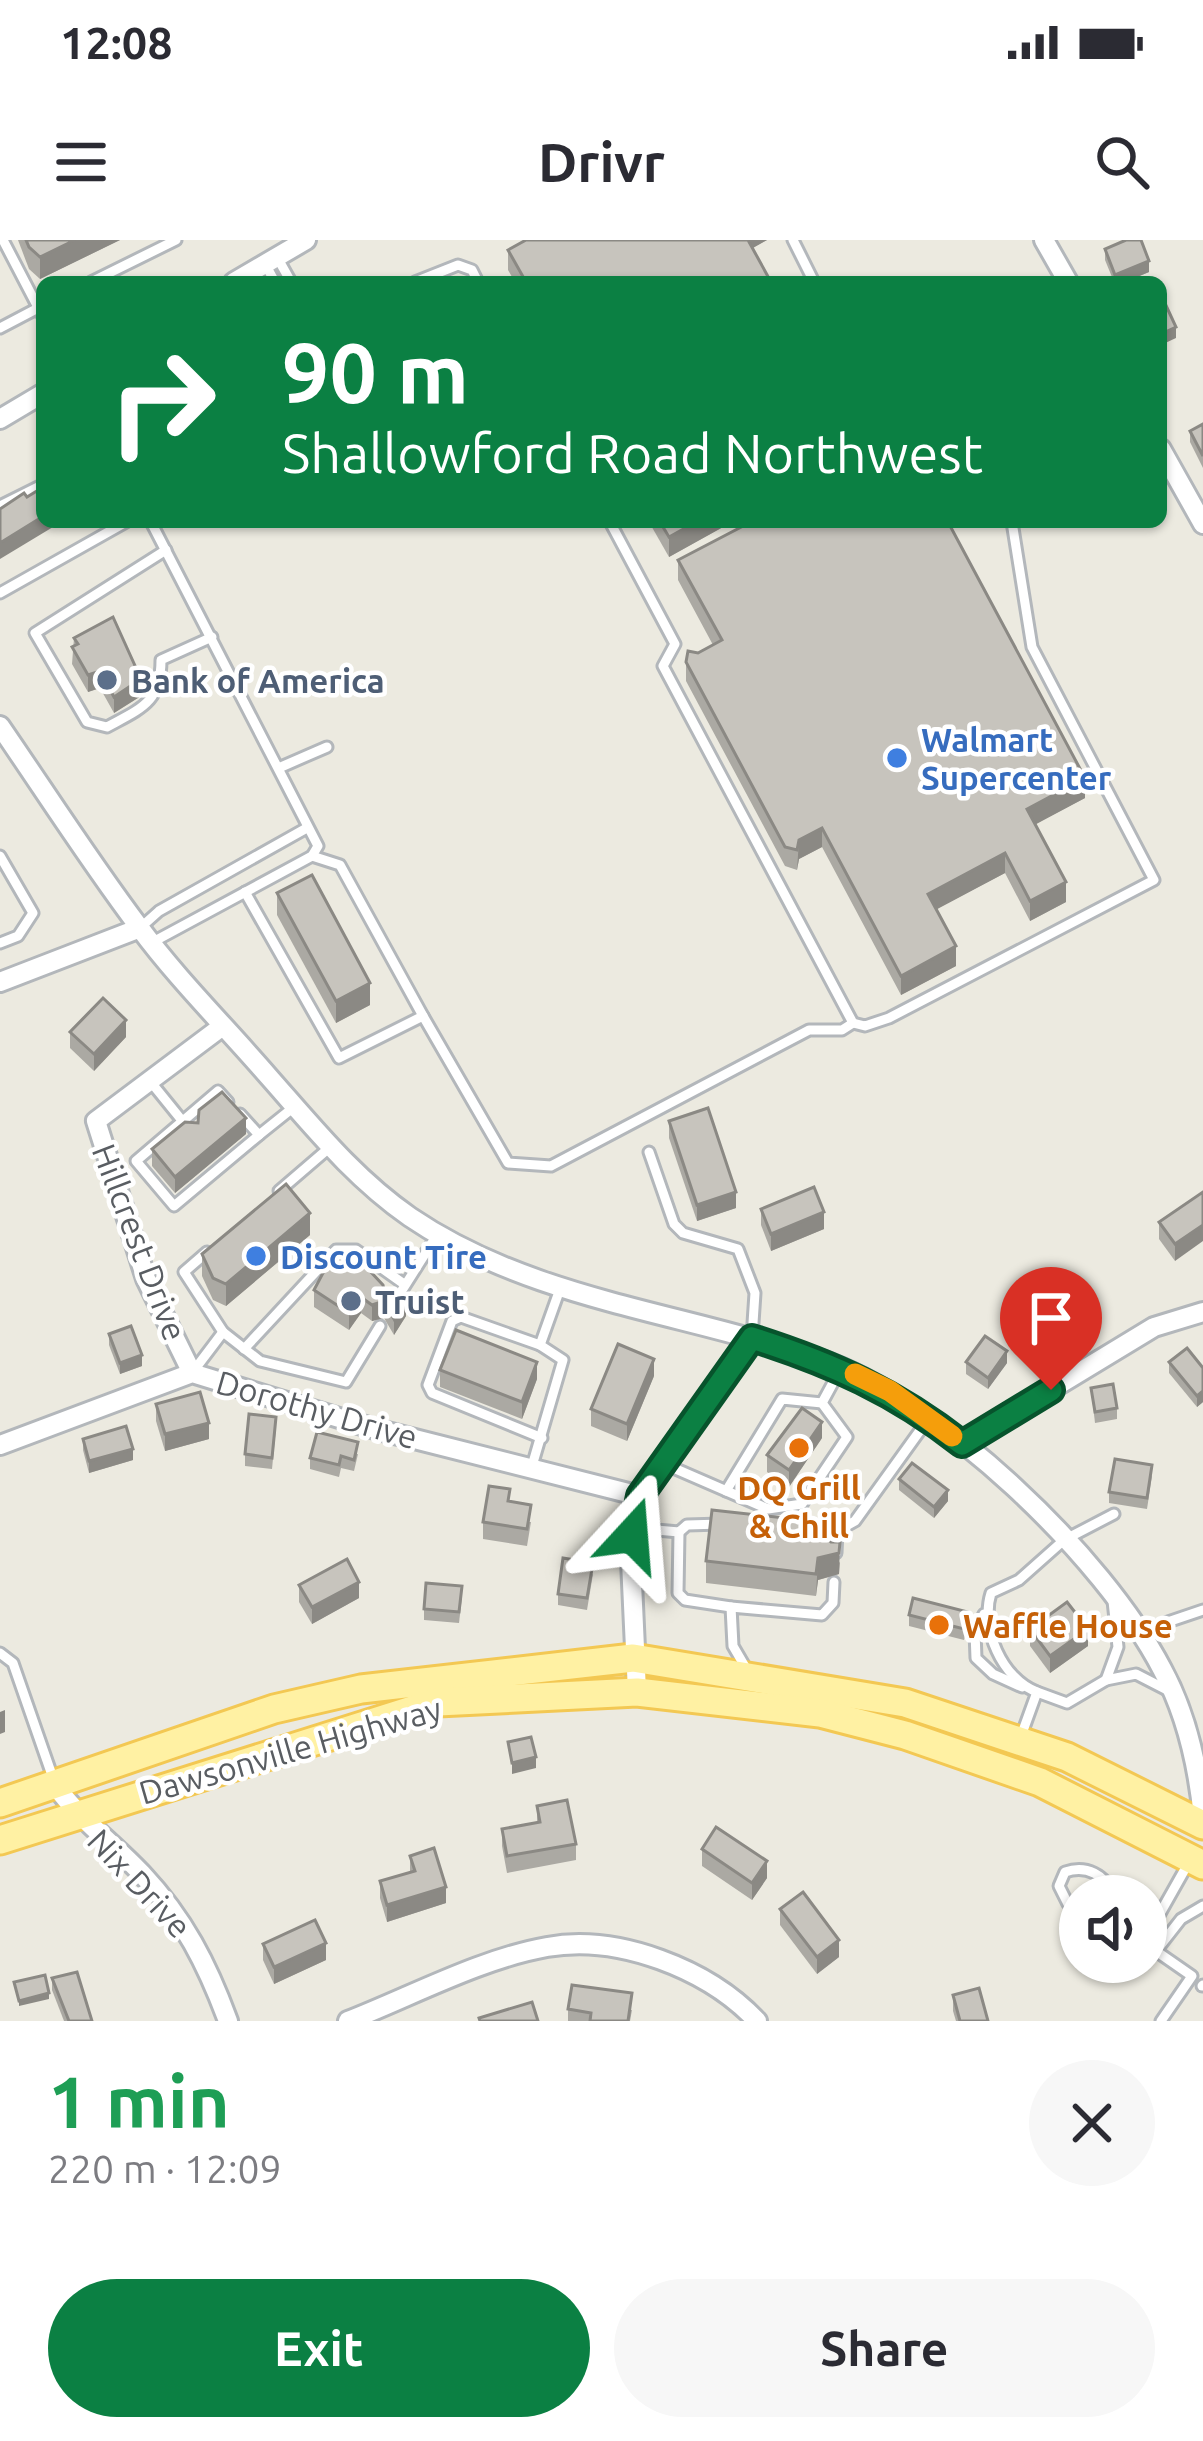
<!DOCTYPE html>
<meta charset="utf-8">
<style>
body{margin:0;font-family:Ubuntu,sans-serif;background:#f7f7f7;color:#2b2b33;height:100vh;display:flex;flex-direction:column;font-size:45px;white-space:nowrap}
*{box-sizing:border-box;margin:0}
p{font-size:39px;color:#7c7c81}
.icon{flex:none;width:66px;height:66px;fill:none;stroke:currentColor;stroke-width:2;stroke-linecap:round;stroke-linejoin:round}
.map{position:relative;height:1781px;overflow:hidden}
.drawer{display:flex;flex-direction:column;background:#fff;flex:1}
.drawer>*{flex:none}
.guide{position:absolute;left:36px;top:36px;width:1131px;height:252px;border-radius:18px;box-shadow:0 3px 9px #0004;background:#0b8043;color:#fff;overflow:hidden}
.tools{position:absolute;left:1059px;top:1635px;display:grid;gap:24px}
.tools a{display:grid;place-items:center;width:108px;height:108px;border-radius:50%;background:#fff;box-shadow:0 3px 9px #0004;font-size:60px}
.pin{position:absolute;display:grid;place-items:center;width:102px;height:102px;color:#fff;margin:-123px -51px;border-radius:50% 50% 50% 0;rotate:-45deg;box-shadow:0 0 12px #0007}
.pin .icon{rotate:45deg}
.me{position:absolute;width:132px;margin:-66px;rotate:19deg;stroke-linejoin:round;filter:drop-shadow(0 0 9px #0008)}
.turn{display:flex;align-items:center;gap:42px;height:252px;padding:0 48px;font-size:54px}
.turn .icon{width:156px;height:156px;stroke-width:2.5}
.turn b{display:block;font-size:84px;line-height:102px}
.round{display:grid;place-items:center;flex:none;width:126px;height:126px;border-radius:63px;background:#f7f7f7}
.summary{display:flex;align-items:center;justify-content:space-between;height:204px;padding:0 48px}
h1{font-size:72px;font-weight:700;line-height:90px;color:#1e9e55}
.button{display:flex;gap:24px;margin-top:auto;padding:24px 48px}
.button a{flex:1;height:138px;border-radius:72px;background:#0b8043;color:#fff;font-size:48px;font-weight:700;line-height:138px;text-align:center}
.button a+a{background:#f7f7f7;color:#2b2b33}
.status{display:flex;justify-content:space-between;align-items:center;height:84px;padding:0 60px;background:#fff;direction:ltr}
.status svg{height:33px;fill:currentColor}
header{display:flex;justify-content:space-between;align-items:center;height:156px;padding:0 48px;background:#fff;font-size:54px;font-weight:700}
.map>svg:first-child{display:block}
</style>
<div class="status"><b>12:08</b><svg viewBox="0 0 49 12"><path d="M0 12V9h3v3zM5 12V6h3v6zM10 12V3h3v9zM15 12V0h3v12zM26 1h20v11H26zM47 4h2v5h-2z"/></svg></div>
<header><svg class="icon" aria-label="menu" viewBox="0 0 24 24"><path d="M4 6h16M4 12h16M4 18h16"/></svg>Drivr<svg class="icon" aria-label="search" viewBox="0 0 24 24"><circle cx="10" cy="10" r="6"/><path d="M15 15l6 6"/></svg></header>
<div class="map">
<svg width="1203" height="1781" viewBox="0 0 1203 1781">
<rect width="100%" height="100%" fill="#eceae0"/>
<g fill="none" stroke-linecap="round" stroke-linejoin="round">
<defs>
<g id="service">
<polyline points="3,0 42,75"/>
<polyline points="793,0 814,42"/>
<polyline points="277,17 291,42"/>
<polyline points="265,24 275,42"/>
<polyline points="91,42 176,0"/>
<polyline points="415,42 458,25 472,30 478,42"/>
<polyline points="0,88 42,66"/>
<polyline points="0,266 42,245"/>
<polyline points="151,282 318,606 312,616 151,703"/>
<path d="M166,310L35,393L87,482L107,487C142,468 161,462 161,420L212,397"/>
<polyline points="0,353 126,282"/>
<polyline points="281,527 327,507"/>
<polyline points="0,616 33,673 18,696 0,703"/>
<polyline points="312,616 340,625 423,776"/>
<polyline points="245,652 339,818 423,776 508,923 551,926 809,790 842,790 853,783 663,426 675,404 610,282"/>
<polyline points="140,688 159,671 305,589"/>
<polyline points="853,783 865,786 889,778 1154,640 1032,407 1012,282"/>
<polyline points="150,841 184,883"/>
<polyline points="228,862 218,851 136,921 174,966 259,895"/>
<polyline points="240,874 259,895 294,867"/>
<polyline points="649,912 674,984 683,993 738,1009 755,1053 752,1098"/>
<polyline points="279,951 329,908"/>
<polyline points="207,1012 184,1032 223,1092"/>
<polyline points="392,1066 437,995"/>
<polyline points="540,1105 461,1077 452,1081 428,1145 432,1153 542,1198"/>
<polyline points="244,1109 336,1010 356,1010 404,1044"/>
<polyline points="192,1133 223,1092 260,1121 346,1142 380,1086"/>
<polyline points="662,1223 768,1269 802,1264 847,1197 822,1163 841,1128"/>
<polyline points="532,1226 563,1120 540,1105 560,1049"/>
<polyline points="726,1251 782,1159 822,1163"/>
<polyline points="634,1288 679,1292 687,1285 721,1284"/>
<polyline points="810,1290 837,1291 836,1313"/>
<polyline points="837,1291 855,1281 929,1178"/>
<polyline points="679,1292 678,1353 685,1360 731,1367"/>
<polyline points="1113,1361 1118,1407 1106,1440 1136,1434 1171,1452"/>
<polyline points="984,1374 975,1392 976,1418 993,1434 1022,1447"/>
<polyline points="1141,1391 1203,1370"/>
<polyline points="0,1413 13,1423 53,1538"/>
<polyline points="747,1430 733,1406 731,1367 822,1375 833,1363 834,1342"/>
<polyline points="1037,1452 1067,1463 1106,1440"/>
<path d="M1020,1499L1037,1452C1002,1439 980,1388 991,1353L1019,1340L1064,1300L1114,1274"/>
<path d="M1080,1667L1068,1664L1059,1646L1065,1632C1086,1625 1106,1634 1113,1656"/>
<polyline points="1156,1711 1181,1679 1203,1666"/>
<polyline points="1202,1746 1203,1745"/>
<polyline points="1161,1781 1192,1736 1156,1711 1149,1693 1189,1622"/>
</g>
<g id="minor">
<polyline points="1044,0 1068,42"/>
<polyline points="234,42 306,0"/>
<polyline points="0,179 42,154"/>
<polyline points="1161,209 1203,284"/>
<path d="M0,486C46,553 90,622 139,687C179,741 226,787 269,837C314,888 354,938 410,977C532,1060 682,1072 819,1119C941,1160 1103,1316 1162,1429C1187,1475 1198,1526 1203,1577"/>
<polyline points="0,742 140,688"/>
<polyline points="192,1133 146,1039 96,881 220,788"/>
<polyline points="961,1204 1154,1087 1203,1072"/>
<polyline points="0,1205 192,1133 375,1189 640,1256"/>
<polyline points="637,1452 631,1321 640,1256 752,1098"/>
<path d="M55,1545C80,1580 113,1603 142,1634C184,1679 207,1724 228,1781"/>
<path d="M348,1781C412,1756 480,1719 547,1707C618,1694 708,1729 757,1781"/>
</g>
<g id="primary">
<polyline points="0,1563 274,1469 361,1449 633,1418 905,1463 1067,1517 1203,1585"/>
<polyline points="0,1600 438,1462 637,1452 820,1473 905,1495 1040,1542 1203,1625"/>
</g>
</defs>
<use href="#service" stroke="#b3b7bb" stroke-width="15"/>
<use href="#minor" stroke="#b3b7bb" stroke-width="24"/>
<use href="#primary" stroke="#f3c853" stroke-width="33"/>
<use href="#service" stroke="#fff" stroke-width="9"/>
<use href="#minor" stroke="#fff" stroke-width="18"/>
<use href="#primary" stroke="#fff1a3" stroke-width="27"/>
</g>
<g fill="#aba9a3">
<polygon points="18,0 120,0 40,39 29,29"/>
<polygon points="526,0 767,0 752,8 771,42 515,42 508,30 508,10"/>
<polygon points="1105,9 1149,32 1125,42 1114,42 1105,20"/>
<polygon points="1203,184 1203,228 1190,202 1190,191"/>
<polygon points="649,282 732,282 669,317"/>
<polygon points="733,282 948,282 1085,558 1035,584 1066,662 1030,681 1005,633 936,669 956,726 901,755 822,607 799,619 797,630 785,626 686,441 686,422 713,405 678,340 678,320 737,289"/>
<polygon points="74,398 141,456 114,473 100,448 88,452 72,424"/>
<polygon points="277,653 370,765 336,783 277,675"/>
<polygon points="70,792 126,797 94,831 70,808"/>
<polygon points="669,881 736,968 697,981 669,898"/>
<polygon points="246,894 175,953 152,926 152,909"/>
<polygon points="1203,952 1175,1021 1159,999 1159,982"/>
<polygon points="761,969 824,989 771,1011 761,985"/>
<polygon points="310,995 226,1066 213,1060 202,1036 202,1014"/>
<polygon points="373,1034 385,1056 406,1076 394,1095 384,1078 372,1081 361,1073 349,1090 314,1067 314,1050"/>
<polygon points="109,1094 142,1126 120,1134 109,1105"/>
<polygon points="966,1122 1007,1123 988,1149 966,1134"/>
<polygon points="1169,1122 1203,1128 1203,1162 1197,1167 1169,1133"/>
<polygon points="440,1130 537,1139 522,1179 440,1147"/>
<polygon points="654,1136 627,1201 591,1186 591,1169"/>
<polygon points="1091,1148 1117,1168 1117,1179 1095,1183"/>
<polygon points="156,1164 209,1199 165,1211 156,1181"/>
<polygon points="276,1188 272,1229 245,1226 245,1214"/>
<polygon points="822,1198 789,1247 767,1232 767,1215"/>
<polygon points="83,1199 133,1220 89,1233 83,1210"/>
<polygon points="358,1214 354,1231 341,1228 339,1237 310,1229 310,1218"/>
<polygon points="1152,1236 1147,1269 1109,1263 1109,1252"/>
<polygon points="899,1239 948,1261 934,1278 899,1250"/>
<polygon points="483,1282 531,1282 527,1306 483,1299"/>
<polygon points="822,1294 840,1323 839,1334 818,1340 816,1356 706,1343 706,1321"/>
<polygon points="593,1334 587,1370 558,1365 558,1354"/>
<polygon points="299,1345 359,1358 312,1384 299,1362"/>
<polygon points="462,1357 459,1383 424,1380 424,1369"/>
<polygon points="909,1375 968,1383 964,1400 909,1386"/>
<polygon points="1030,1389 1088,1406 1050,1433 1030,1406"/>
<polygon points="537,1566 576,1604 576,1620 507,1633 502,1606 502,1589 537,1583"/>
<polygon points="702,1609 767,1638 752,1660 702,1626"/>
<polygon points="410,1616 446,1663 387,1682 380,1658 380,1641 410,1632"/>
<polygon points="780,1669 839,1717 817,1734 780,1685"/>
<polygon points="263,1704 326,1720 274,1744 263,1720"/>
<polygon points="52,1738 92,1781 64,1781 52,1750"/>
<polygon points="953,1755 988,1781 956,1781 953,1771"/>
<polygon points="568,1769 632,1770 630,1781 568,1781"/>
</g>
<g fill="#8b8984">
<polygon points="75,0 120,0 40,39 40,17"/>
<polygon points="744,0 767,0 744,13"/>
<polygon points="1149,21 1149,32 1125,42 1115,42 1115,35"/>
<polygon points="1176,87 1176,98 1161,105 1161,94"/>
<polygon points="42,277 42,282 53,282 53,287 0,319 0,303"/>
<polygon points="696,282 732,282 669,317 669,297"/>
<polygon points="100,431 100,448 88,452 88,435"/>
<polygon points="141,439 141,456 114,473 114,457"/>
<polygon points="1085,538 1085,558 1027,589 1027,569"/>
<polygon points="822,588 822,607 799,619 797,630 799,600"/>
<polygon points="1005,613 1005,633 928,674 928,654"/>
<polygon points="1066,642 1066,662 1030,681 1030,661"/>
<polygon points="956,706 956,726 901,755 901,736"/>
<polygon points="370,743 370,765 336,783 336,761"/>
<polygon points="126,780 126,797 94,831 94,814"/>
<polygon points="246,878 246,894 175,953 175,937"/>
<polygon points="736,952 736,968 697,981 697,965"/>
<polygon points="824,972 824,989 771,1011 771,994"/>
<polygon points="310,973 310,995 226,1066 226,1044"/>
<polygon points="1203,985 1203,1001 1175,1021 1175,1004"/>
<polygon points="361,1057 361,1073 349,1090 349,1073"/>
<polygon points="406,1060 406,1076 394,1095 394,1079"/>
<polygon points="384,1061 384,1078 372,1081 372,1065"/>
<polygon points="1007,1111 1007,1123 988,1149 988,1138"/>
<polygon points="142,1115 142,1126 120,1134 120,1123"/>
<polygon points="654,1119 654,1136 627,1201 627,1184"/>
<polygon points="537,1122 537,1139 522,1179 522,1162"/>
<polygon points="1203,1151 1203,1162 1197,1167 1197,1156"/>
<polygon points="822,1182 822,1198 789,1247 789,1230"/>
<polygon points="209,1183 209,1199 165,1211 165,1194"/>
<polygon points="133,1209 133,1220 89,1233 89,1221"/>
<polygon points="948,1250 948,1261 934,1278 934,1267"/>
<polygon points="840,1302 839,1334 818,1340 816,1356 818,1318"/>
<polygon points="359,1342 359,1358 312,1384 312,1367"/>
<polygon points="1088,1389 1088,1406 1050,1433 1050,1416"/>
<polygon points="5,1470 5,1492 0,1494 0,1472"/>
<polygon points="536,1517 536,1528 512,1534 512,1523"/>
<polygon points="767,1621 767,1638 752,1660 752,1643"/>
<polygon points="446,1647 446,1663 387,1682 387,1665"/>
<polygon points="839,1700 839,1717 817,1734 817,1717"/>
<polygon points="326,1703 326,1720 274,1744 274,1727"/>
<polygon points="49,1753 49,1759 19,1766 19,1761"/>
</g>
<g fill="#c7c4bd" stroke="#8b8984" stroke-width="3">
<polygon points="26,0 75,0 40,17 29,7"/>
<polygon points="526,0 748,0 771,42 526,42 508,10"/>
<polygon points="1126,0 1141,0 1149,21 1115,35 1105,9"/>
<polygon points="1163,59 1176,87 1161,94 1161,60"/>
<polygon points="1203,184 1203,216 1190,191"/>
<polygon points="40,249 42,277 0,303 0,269 24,253 27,257"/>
<polygon points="660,282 696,282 669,297"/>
<polygon points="744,282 948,282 1085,538 1027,569 1066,642 1030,661 1005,613 928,654 956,706 901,736 822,588 799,600 797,610 785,607 686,422 688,411 698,413 722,400 678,320 745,285"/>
<polygon points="113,377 141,439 114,457 100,431 88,435 72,407 78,404 74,398"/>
<polygon points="312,635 370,743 336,761 277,653"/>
<polygon points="103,758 126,780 94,814 70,792"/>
<polygon points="222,852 246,878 175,937 152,909 185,882 198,883 199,870"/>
<polygon points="708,868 736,952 697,965 669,881"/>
<polygon points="286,944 310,973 226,1044 213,1038 202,1014"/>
<polygon points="814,947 824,972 771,994 761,969"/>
<polygon points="1203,952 1203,985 1175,1004 1159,982"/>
<polygon points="352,1010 373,1023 368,1029 383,1045 385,1056 406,1060 394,1079 384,1061 372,1065 361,1057 349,1073 314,1050 332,1016 340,1011 348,1016"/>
<polygon points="131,1086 142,1115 120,1123 109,1094"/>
<polygon points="456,1090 537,1122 522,1162 440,1130"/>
<polygon points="985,1096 1007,1111 988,1138 966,1122"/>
<polygon points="618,1104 654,1119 627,1184 591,1169"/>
<polygon points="1187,1108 1203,1128 1203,1151 1197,1156 1169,1122"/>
<polygon points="1113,1144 1117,1168 1095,1172 1091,1148"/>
<polygon points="200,1152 209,1183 165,1194 156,1164"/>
<polygon points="802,1168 822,1182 789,1230 767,1215"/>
<polygon points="249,1174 276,1177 272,1218 245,1214"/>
<polygon points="126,1186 133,1209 89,1221 83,1199"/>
<polygon points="317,1192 358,1202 354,1220 341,1216 339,1225 310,1218"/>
<polygon points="1115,1219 1152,1225 1147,1258 1109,1252"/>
<polygon points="912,1223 948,1250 934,1267 899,1239"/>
<polygon points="489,1246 510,1249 508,1261 531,1265 527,1289 483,1282"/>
<polygon points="712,1270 822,1282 821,1292 831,1302 840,1302 839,1313 818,1318 816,1334 706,1321"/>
<polygon points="563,1318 593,1323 587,1358 558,1354"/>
<polygon points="347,1319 359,1342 312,1367 299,1345"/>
<polygon points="426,1343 462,1346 459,1372 424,1369"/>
<polygon points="913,1358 968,1372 964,1389 909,1375"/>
<polygon points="1067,1362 1088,1389 1050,1416 1030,1389"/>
<polygon points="531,1497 536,1517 512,1523 508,1502"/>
<polygon points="567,1560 576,1604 507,1616 502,1589 540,1582 537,1566"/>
<polygon points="716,1587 767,1621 752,1643 702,1609"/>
<polygon points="434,1608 446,1647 387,1665 380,1641 415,1631 410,1616"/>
<polygon points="803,1652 839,1700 817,1717 780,1669"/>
<polygon points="315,1680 326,1703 274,1727 263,1704"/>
<polygon points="77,1732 92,1781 69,1781 52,1738"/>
<polygon points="45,1735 49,1753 19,1761 14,1742"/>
<polygon points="572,1745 632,1753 628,1781 590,1781 591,1773 568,1769"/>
<polygon points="979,1748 988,1781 960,1781 953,1755"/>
<polygon points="532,1762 538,1781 480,1781 479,1778"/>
</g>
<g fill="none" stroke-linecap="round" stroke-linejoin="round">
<defs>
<path id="route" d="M632,1295L640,1256L752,1098C831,1123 896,1152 962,1204L1051,1150"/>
</defs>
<use href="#route" stroke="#07532c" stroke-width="30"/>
<use href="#route" stroke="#0b8043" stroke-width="21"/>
<polyline stroke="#f59e0b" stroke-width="21" points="855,1134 890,1151 952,1196"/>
</g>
<g fill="#5c6f8a" stroke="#fff" stroke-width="4.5">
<circle cx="107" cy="440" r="12"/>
<circle cx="351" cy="1061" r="12"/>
</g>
<g fill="#3f7fe0" stroke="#fff" stroke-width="4.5">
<circle cx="897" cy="518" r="12"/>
<circle cx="256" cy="1016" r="12"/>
</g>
<g fill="#e8710a" stroke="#fff" stroke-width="4.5">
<circle cx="799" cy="1208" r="12"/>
<circle cx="939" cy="1385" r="12"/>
</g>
<g text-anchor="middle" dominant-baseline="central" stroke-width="9" stroke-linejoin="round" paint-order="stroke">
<g font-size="33" font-weight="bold" fill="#4e5e75" stroke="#fff" text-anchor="start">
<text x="131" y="440">Bank of America</text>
<text x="375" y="1061">Truist</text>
</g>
<g font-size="33" font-weight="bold" fill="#366cbe" stroke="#fff" text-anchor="start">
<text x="921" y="499">Walmart<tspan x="921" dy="38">Supercenter</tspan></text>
<text x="280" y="1016">Discount Tire</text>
</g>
<g font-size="33" fill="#595d62" stroke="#fff">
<text transform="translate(140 1002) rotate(69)">Hillcrest Drive</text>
<text transform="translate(317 1169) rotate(16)">Dorothy Drive</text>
<text transform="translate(290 1510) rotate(-16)">Dawsonville Highway</text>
<text transform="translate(140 1643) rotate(47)">Nix Drive</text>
</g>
<g font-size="33" font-weight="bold" fill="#c56008" stroke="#fff">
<text x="799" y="1247">DQ Grill<tspan x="799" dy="38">&amp; Chill</tspan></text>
<text x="963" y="1385" text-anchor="start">Waffle House</text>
</g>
</g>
</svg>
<div class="tools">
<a><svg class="icon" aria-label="sound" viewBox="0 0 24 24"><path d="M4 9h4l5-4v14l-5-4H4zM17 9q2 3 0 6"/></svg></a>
</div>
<div class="pin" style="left:1051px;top:1150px;background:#d93025"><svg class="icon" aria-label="arrive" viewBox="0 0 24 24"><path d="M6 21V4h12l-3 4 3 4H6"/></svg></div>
<svg class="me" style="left:632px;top:1295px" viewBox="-20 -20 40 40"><path d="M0-17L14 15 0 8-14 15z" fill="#0b8043" stroke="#fff" stroke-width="4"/></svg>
<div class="guide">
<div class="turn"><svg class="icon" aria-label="right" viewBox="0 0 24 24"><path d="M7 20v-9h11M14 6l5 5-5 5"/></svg><div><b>90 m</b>Shallowford Road Northwest</div></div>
</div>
</div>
<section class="drawer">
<div class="summary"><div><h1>1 min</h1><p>220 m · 12:09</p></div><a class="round"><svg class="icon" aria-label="close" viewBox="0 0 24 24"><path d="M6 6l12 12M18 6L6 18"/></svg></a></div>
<div class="button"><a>Exit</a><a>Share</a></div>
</section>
